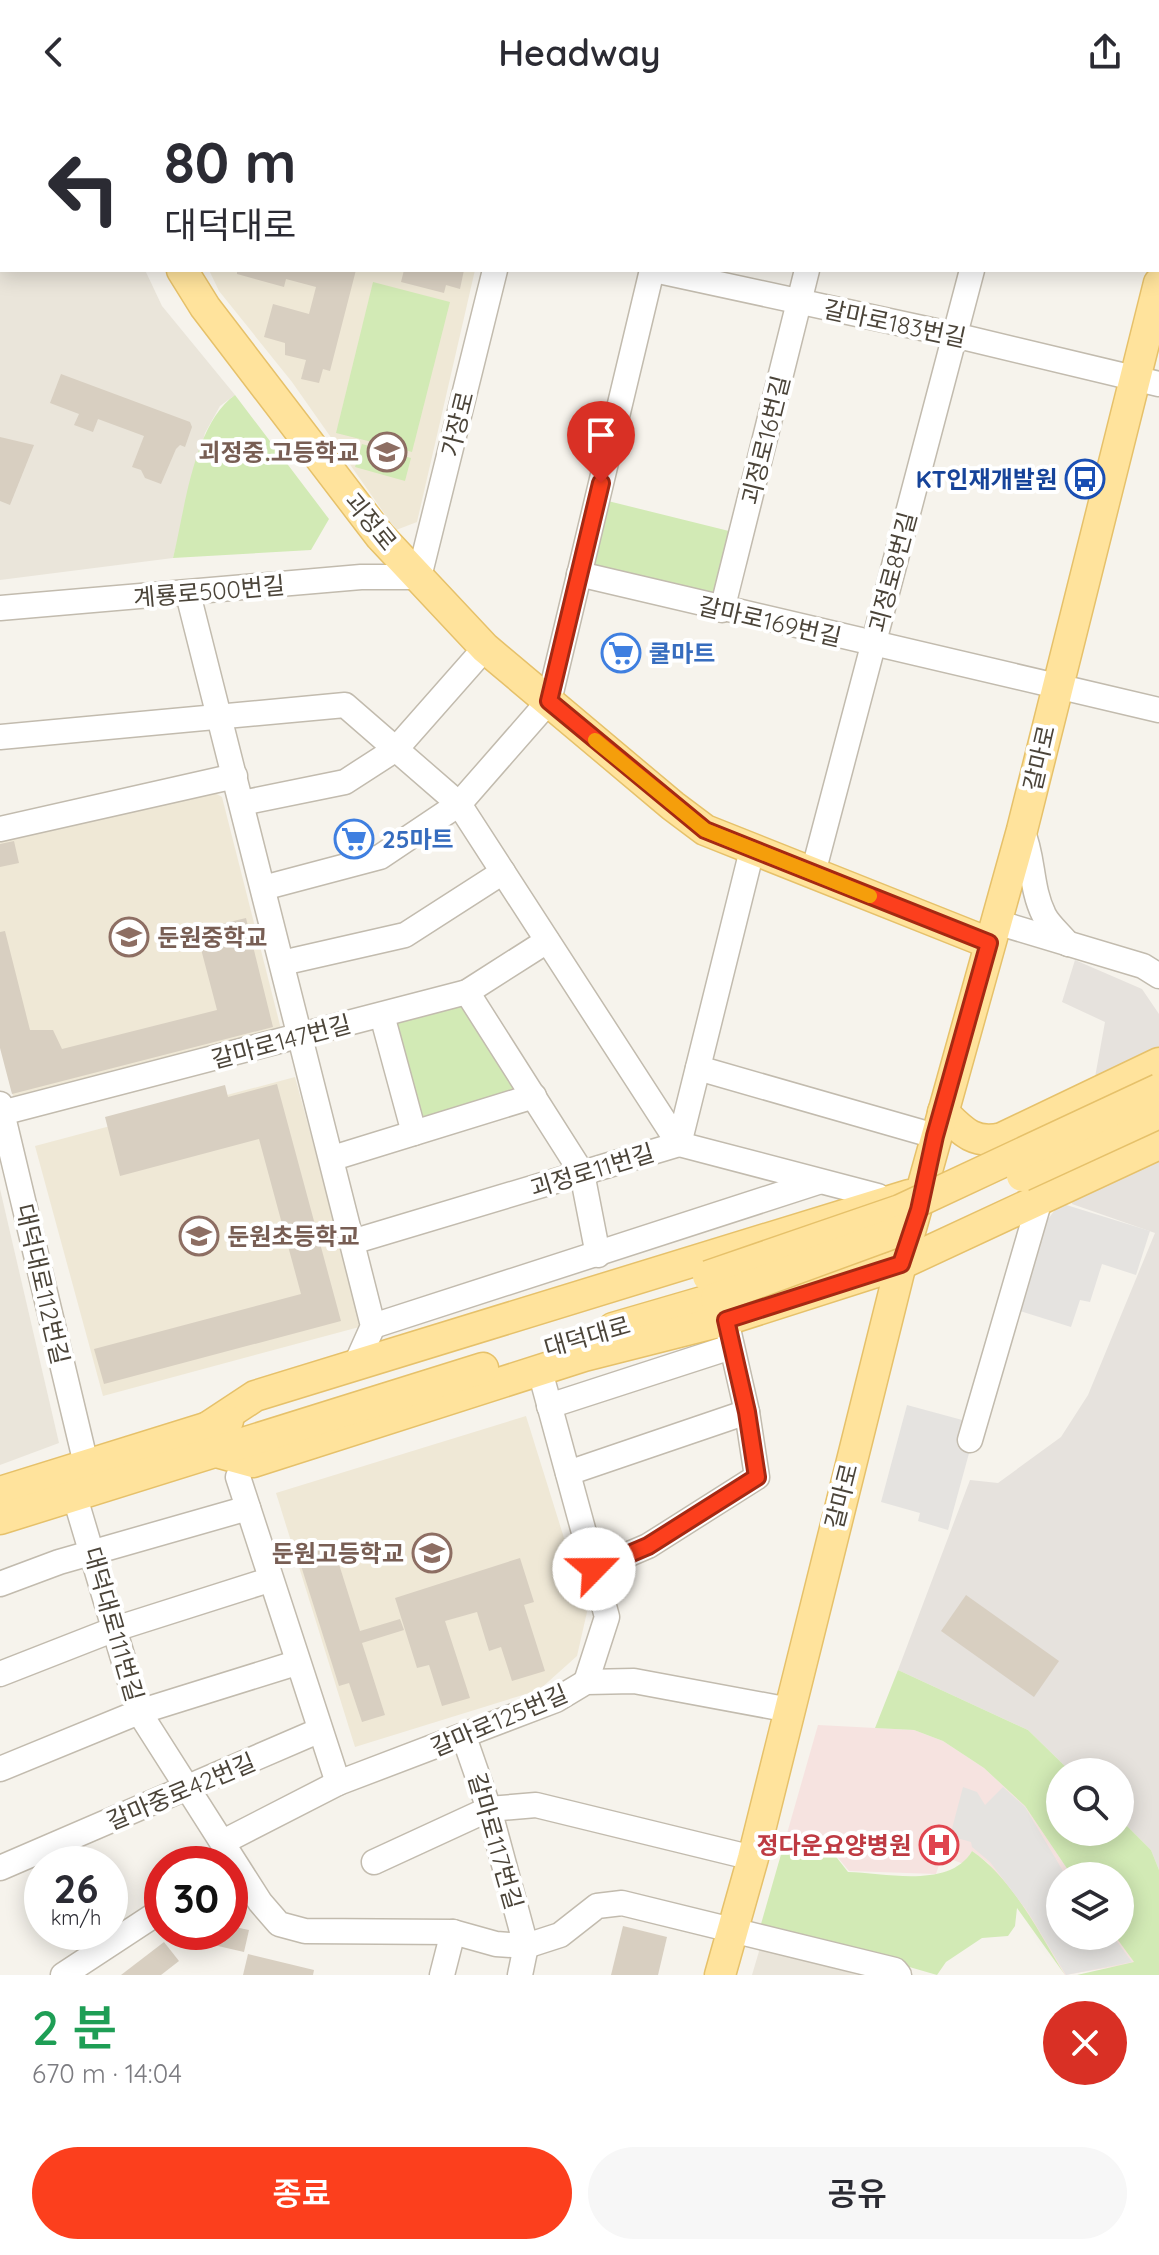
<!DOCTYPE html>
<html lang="ko">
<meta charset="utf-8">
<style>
body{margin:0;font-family:Quicksand,"Noto Sans KR",sans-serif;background:#f7f7f7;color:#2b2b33;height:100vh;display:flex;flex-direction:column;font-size:30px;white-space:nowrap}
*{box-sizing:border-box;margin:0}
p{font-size:26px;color:#7c7c81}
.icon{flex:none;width:44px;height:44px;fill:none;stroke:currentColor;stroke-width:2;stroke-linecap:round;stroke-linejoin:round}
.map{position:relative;height:1871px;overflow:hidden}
.side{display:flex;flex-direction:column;background:#fff;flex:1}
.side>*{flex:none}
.hud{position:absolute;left:0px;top:0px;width:1160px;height:168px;box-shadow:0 4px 20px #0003;background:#fff;color:#2b2b33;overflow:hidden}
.tools{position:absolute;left:1046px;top:1654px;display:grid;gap:16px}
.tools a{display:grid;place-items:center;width:88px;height:88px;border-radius:50%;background:#fff;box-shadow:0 4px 20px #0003;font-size:40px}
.speed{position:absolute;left:24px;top:1742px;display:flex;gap:16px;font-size:40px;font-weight:700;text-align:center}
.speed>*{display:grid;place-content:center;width:104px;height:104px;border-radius:50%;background:#fff;box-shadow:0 4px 20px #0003;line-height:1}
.speed small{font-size:20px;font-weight:400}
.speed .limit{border:12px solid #d22;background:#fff;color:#111}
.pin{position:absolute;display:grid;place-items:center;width:68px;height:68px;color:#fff;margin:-82px -34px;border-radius:50% 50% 50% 0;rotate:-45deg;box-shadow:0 0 8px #0007}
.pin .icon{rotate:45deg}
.me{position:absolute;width:88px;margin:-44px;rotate:67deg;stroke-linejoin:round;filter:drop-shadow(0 0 6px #0008)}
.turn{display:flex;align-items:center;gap:28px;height:168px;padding:0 32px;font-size:36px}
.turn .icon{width:104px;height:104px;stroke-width:2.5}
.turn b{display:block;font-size:56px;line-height:68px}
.round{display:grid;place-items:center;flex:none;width:84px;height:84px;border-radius:42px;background:#f7f7f7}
.summary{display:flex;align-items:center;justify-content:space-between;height:136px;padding:0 32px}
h1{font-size:48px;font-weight:600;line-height:60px;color:#1e9e55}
.button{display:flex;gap:16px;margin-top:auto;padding:16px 32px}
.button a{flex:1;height:92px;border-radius:48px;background:#fc3f1d;color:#fff;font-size:32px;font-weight:600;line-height:92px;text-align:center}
.button a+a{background:#f7f7f7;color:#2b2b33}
header{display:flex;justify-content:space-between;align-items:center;height:104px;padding:0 32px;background:#fff;font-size:36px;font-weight:600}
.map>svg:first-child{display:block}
</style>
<header><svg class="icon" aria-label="back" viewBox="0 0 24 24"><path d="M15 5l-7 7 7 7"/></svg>Headway<svg class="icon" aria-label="share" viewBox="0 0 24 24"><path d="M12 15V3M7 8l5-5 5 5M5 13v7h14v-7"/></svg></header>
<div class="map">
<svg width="1159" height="1871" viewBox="0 0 1159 1871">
<rect width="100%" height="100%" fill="#f6f3ec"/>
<g fill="#eae5da">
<polygon points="0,0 78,2 2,2 2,166 145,166 162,202 235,291 220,302 205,329 173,454 0,476"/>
<polygon points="0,1085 59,1339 0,1361"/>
<polygon points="760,1844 858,1871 752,1871"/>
</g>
<polygon fill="#e6e2dd" points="1075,856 1142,885 1159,910 1159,1766 1151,1746 1120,1715 1120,1668 1071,1668 1028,1626 898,1566 970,1376 998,1379 1061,1333 1088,1291 1155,1129 1072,1100 1105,918 1062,898"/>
<g fill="#efe8d6">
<polygon points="189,0 514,0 188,2"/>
<polygon points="209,166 475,166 417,418 396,426 292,278 219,187"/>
<polygon points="208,685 222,693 282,929 14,996 0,940 0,737"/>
<polygon points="295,973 363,1222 103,1292 35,1042"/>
<polygon points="526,1312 587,1508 577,1552 539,1586 355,1643 276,1389"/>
</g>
<polygon fill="#f6e3e0" points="818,1621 914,1626 943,1637 984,1664 1025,1702 1072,1772 1060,1772 1060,1832 1115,1832 1135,1859 1065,1871 1030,1813 988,1759 972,1747 964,1760 942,1752 936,1770 849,1767 823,1736 782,1747"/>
<g fill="#d2eab5">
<polygon points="373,178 450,198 412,348 336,329"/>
<path d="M235,291L329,415L311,446L173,454C185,406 193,321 235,291Z"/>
<polygon points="362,340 411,354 405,377 355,363"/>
<polygon points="608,397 733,428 716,494 592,463"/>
<polygon points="461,896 520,992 421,1020 390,916"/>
<polygon points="898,1566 1028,1626 1071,1668 1060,1668 1060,1728 1120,1728 1120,1715 1151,1746 1159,1766 1159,1871 1077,1871 1134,1858 1115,1832 1120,1832 1120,1772 1072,1772 1025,1702 984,1664 943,1637 914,1626 875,1624"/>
<path d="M823,1736L848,1768C886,1769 950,1785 972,1747C1013,1775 1039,1829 1065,1871L1017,1804L1015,1822L1008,1832L982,1834L946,1858L937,1871L761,1820L782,1747Z"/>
</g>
<g fill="#e5e3e0">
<polygon points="1060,1099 1150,1127 1136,1171 1102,1160 1090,1198 1080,1196 1071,1223 1014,1205 1037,1130"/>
<polygon points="907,1301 977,1320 948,1426 918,1417 920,1409 881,1398"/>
<polygon points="963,1683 977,1688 985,1701 1003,1683 1025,1703 1066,1772 1060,1772 1060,1832 1113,1832 1132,1858 1066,1871 1028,1808 990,1758 972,1743 971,1738 950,1732"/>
</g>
<g fill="#d8cfc1">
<polygon points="237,166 356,166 330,267 323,265 319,279 301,275 306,256 285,251 285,239 264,233 273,200 309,210 316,183 286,175 284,183 237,170"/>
<polygon points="404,166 464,166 460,185 446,181 444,189 401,178"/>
<polygon points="61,270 190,318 192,323 185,343 180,341 176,345 161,380 145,374 141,366 132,363 144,332 98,315 93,328 74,321 79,310 50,299"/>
<polygon points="0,333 34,341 10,401 0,397"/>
<polygon points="14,737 19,759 0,763 0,740"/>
<polygon points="246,814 273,923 12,990 0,944 0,828 5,827 30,926 53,926 62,945 217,906 196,826"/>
<polygon points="277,980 341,1217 104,1280 94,1245 301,1190 259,1035 120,1072 105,1013 225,981 228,993"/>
<polygon points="332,1438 360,1527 400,1515 404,1526 362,1539 385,1611 362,1618 349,1579 339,1582 297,1449"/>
<polygon points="520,1454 534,1498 524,1501 545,1567 512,1577 501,1543 489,1547 477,1508 445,1517 470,1594 442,1602 429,1561 417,1564 395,1494"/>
<polygon points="966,1491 1059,1557 1034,1593 941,1527"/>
<polygon points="230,1822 249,1826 244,1848 179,1833 179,1828 230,1828"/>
<polygon points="623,1822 667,1833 658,1871 611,1871"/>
<polygon points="164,1838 179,1857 161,1871 121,1871"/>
<polygon points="248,1850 314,1866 313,1871 243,1871"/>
</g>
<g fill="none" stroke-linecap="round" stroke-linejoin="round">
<defs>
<g id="minor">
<polyline points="536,2 537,0"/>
<polyline points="691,2 691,0"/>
<polyline points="768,2 769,0"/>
<polyline points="848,2 848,0"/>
<polyline points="1015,2 1015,0"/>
<polyline points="654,166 954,231 1159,280"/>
<polyline points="579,470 1159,606"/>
<polyline points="188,490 373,1222 356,1260"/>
<polyline points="0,504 361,473 419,473 495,166"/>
<polyline points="722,506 807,166"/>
<polyline points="0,633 345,601 459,700 679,1040 878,1092"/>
<polyline points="242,699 345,678 396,645 485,544"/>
<polyline points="0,725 235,672"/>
<path d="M1022,726C1034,753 1030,783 1044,811C1049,821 1061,831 1068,840"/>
<polyline points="813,769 972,166"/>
<polyline points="263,784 380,753 459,700 549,597 652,166"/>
<polyline points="996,818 1143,862 1159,872"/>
<polyline points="282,859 405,831 503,768"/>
<polyline points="467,888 582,1069 598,1151"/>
<polyline points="382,911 414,1029"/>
<polyline points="698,964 935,1032"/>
<polyline points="0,1000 86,1360"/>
<polyline points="2,1009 467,888 547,837"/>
<polyline points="333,1054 534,992"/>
<polyline points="352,1138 679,1040 752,746"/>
<polyline points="373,1222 818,1078"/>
<polyline points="540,1267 607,1513 586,1578"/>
<polyline points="549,1302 731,1243"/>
<polyline points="970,1336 1039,1099"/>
<polyline points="568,1369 747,1308"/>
<polyline points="238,1373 338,1679"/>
<polyline points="74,1390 139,1608 260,1798 279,1820 305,1827 453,1828 496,1840 526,1842 560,1831 597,1802 622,1799 895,1866 899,1871"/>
<polyline points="594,1465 648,1442 757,1373 747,1308 726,1216"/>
<polyline points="0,1480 59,1458 248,1404"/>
<polyline points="0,1570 115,1525 269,1476"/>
<polyline points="464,1633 489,1705 526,1842 520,1871"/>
<polyline points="0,1665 139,1608 296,1559"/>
<polyline points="223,1738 338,1679 556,1596 586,1578 634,1577 790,1606"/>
<polyline points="374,1758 489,1705 536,1701 753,1754"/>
<polyline points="0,1764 318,1627"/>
<polyline points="63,1871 162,1806"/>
<polyline points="442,1871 453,1828"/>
</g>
<g id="major">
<polyline points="113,0 114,2"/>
<polyline points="182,166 205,203 380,432 485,544 673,702 705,726 989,839"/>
<path d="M943,1008C962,1027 974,1041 1002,1034L1159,959"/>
<polyline points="613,1224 716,1194"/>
<polyline points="208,1323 255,1292 909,1091"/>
<polyline points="213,1347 253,1358 584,1252 726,1216 901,1160 1159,1040"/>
<polyline points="0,1388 228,1317"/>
<polyline points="0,1415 483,1264"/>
<polyline points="720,1871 753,1754 901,1160 1022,726 1159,179"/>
</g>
</defs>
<use href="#minor" stroke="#c2bbae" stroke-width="27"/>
<use href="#major" stroke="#e6c16a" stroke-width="33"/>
<use href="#minor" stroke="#fff" stroke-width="24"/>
<use href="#major" stroke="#ffe39c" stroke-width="30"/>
<defs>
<g id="major-bridge">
<polyline points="1022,1072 1159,1009"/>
<polyline points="708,1172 900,1106 1159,985"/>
<polyline points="716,1194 905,1125"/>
</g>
</defs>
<use href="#major-bridge" stroke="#e6c16a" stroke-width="33" stroke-linecap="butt"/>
<use href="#major-bridge" stroke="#ffe39c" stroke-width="30"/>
</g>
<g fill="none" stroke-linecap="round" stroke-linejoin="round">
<defs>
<polyline id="route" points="594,1465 648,1442 757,1373 747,1308 726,1216 901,1160 919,1106 935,1032 989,839 705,726 549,597 601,379"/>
</defs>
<use href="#route" stroke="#a42913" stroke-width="20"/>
<use href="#route" stroke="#fc3f1d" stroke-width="14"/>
<polyline stroke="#f59e0b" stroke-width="14" points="595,636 705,726 870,792"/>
</g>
<defs>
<symbol id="school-ring" viewBox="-11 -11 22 22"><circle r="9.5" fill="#fff" stroke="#8d6e63" stroke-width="1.5"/><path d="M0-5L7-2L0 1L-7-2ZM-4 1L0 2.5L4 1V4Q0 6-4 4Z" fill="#8d6e63"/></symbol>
<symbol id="bus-ring" viewBox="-11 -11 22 22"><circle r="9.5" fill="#fff" stroke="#1a4fb4" stroke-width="1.5"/><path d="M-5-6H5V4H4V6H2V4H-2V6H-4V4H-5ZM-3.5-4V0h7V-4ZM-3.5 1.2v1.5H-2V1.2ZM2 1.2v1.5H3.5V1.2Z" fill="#1a4fb4"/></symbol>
<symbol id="supermarket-ring" viewBox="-11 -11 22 22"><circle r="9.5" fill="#fff" stroke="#3f7fe0" stroke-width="1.5"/><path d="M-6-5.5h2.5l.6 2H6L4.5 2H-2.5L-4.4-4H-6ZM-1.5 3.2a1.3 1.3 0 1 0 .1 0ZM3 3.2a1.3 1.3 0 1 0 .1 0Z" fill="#3f7fe0"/></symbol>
<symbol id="hospital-ring" viewBox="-11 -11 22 22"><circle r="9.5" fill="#fff" stroke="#e0444e" stroke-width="1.5"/><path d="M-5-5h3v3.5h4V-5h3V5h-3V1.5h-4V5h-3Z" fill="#e0444e"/></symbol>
</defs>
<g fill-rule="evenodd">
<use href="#school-ring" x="365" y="326" width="44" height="44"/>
<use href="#bus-ring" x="1063" y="353" width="44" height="44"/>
<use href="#supermarket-ring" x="599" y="527" width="44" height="44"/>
<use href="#supermarket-ring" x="332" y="713" width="44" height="44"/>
<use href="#school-ring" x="107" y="811" width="44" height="44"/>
<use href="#school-ring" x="177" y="1110" width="44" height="44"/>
<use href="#school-ring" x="410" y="1427" width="44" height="44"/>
<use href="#hospital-ring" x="917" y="1719" width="44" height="44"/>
</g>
<g text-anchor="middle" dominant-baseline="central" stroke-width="8" stroke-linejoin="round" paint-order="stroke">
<g font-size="24" fill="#4b4439" stroke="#fff">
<text transform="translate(895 219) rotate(12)">갈마로183번길</text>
<text transform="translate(457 320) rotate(-76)">가장로</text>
<text transform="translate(765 336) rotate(-76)">괴정로16번길</text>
<text transform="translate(371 417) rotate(51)">괴정로</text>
<text transform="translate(892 468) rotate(-75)">괴정로8번길</text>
<text transform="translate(209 487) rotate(-5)">계룡로500번길</text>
<text transform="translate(770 517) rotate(13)">갈마로169번길</text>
<text transform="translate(1039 654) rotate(-77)">갈마로</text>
<text transform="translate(281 937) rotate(-15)">갈마로147번길</text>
<text transform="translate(592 1066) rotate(-17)">괴정로11번길</text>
<text transform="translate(43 1180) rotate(77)">대덕대로112번길</text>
<text transform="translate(587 1232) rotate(-16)">대덕대로</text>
<text transform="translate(841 1392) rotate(-76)">갈마로</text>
<text transform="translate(114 1520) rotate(74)">대덕대로111번길</text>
<text transform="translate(499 1616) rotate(-23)">갈마로125번길</text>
<text transform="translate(181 1687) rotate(-23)">갈마중로42번길</text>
<text transform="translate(496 1737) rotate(74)">갈마로117번길</text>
</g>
<g font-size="24" font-weight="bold" fill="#785e54" stroke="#fff" text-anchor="end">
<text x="359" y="348">괴정중.고등학교</text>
<text x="157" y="833" text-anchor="start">둔원중학교</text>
<text x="227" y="1132" text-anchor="start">둔원초등학교</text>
<text x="404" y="1449">둔원고등학교</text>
</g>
<g font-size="24" font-weight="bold" fill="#164399" stroke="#fff" text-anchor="end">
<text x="1057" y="375">KT인재개발원</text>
</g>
<g font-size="24" font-weight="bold" fill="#366cbe" stroke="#fff" text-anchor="start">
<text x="649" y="549">쿨마트</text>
<text x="382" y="735">25마트</text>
</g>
<g font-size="24" font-weight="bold" fill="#be3a42" stroke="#fff" text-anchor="end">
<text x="911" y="1741">정다운요양병원</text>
</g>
</g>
</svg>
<div class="tools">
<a><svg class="icon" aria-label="search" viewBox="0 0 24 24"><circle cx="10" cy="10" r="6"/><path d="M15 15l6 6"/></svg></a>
<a><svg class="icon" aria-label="layers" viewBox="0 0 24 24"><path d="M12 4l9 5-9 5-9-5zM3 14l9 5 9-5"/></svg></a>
</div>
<div class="speed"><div>26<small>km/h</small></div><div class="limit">30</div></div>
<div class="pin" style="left:601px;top:379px;background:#d93025"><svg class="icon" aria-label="arrive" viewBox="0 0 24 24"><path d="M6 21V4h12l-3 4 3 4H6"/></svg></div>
<svg class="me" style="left:594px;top:1465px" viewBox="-20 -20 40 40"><circle r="19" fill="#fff"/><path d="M0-13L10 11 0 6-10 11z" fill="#fc3f1d"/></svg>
<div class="hud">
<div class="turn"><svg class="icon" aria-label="left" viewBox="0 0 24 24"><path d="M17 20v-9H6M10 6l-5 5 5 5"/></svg><div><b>80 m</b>대덕대로</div></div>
</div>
</div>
<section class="side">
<div class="summary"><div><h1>2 분</h1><p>670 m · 14:04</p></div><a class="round" style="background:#d93025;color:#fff"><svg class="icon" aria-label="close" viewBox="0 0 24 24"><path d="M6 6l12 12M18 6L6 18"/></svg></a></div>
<div class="button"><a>종료</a><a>공유</a></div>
</section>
